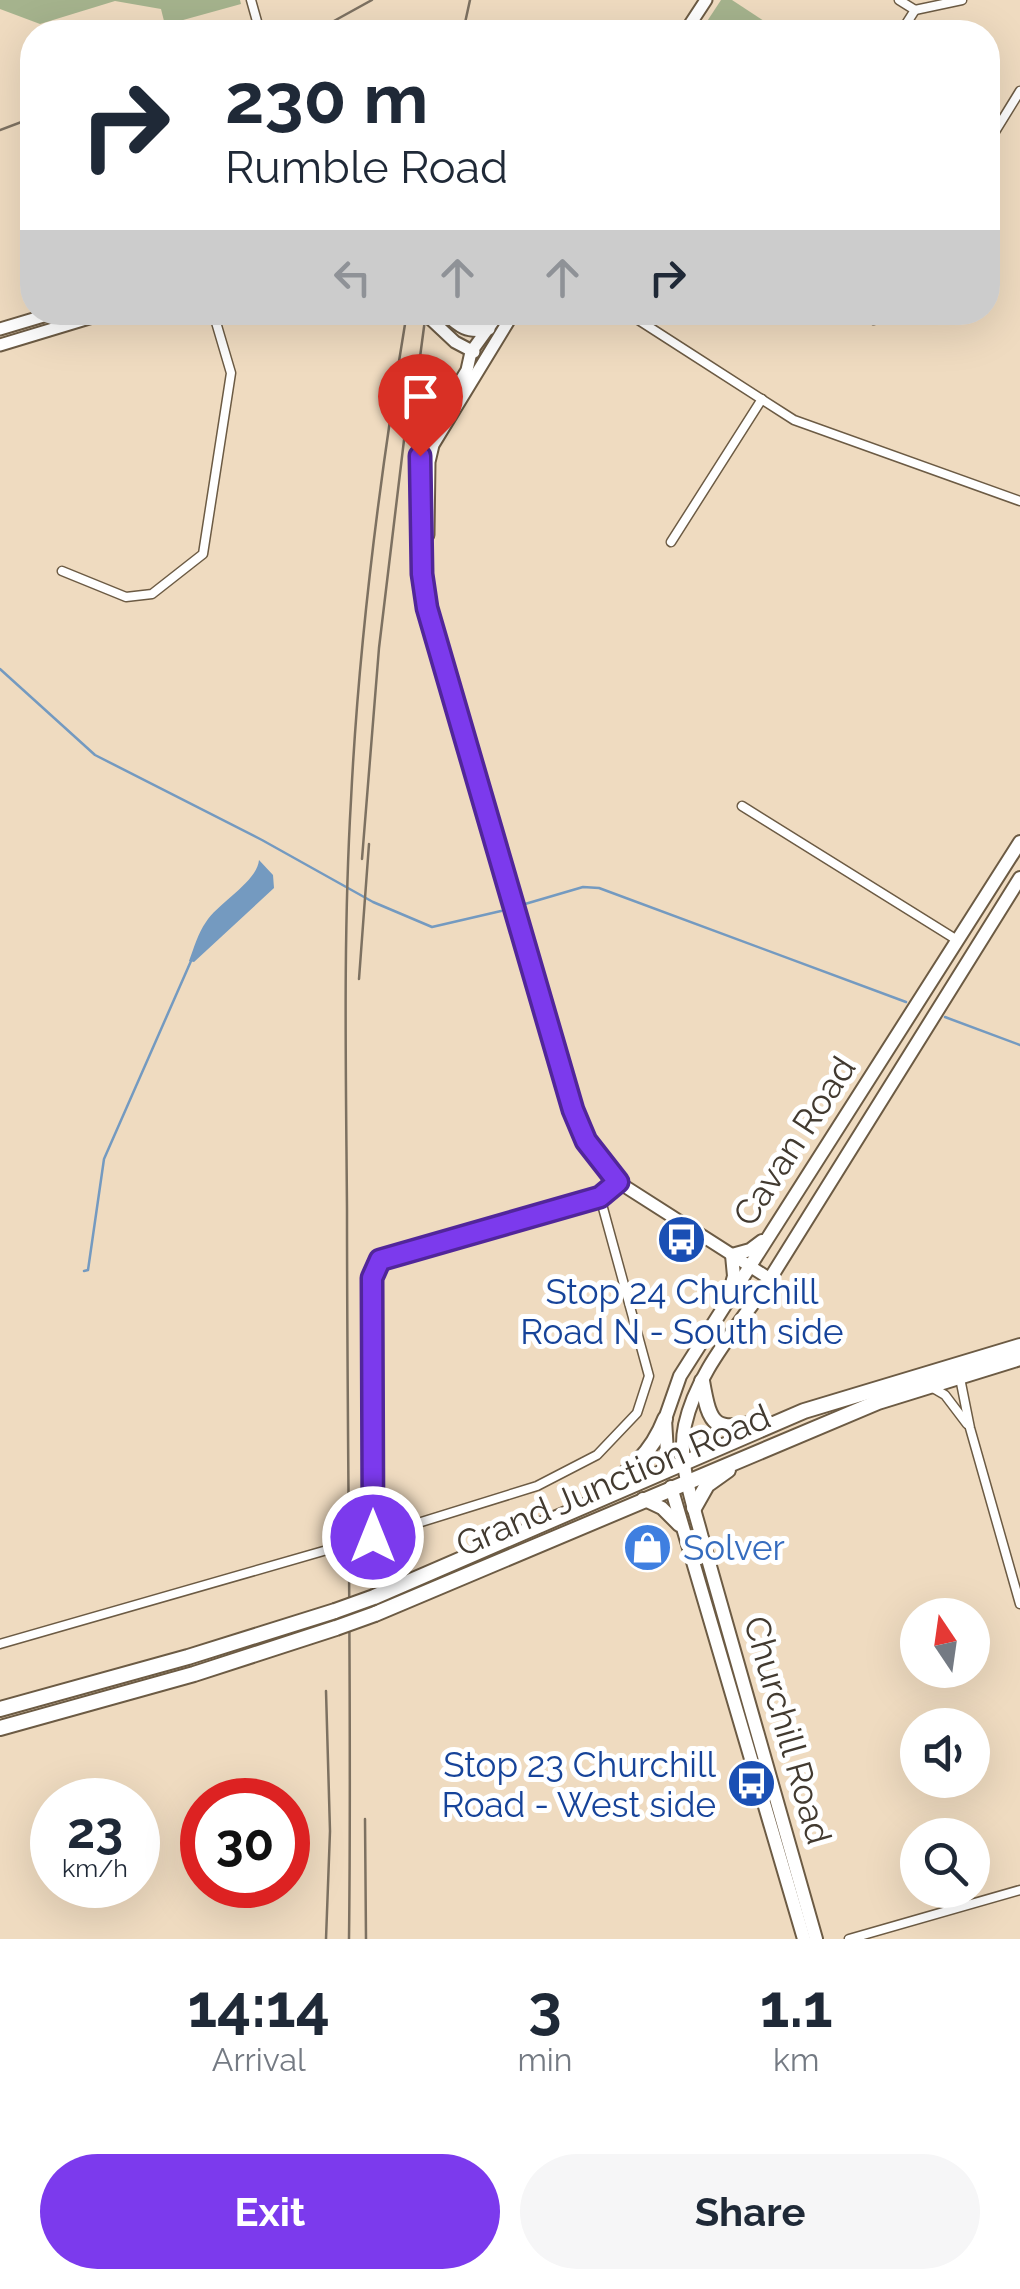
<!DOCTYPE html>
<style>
body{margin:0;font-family:Raleway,sans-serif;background:#f6f6f7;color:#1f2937;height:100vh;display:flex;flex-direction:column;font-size:38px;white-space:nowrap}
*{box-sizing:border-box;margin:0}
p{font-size:32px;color:#747a83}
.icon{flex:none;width:55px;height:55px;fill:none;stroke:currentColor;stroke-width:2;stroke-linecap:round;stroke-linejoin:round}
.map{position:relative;height:1939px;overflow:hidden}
.panel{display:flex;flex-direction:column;background:#fff;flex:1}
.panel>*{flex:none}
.top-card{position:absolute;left:20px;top:20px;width:980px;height:305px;border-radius:40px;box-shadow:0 10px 40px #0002;background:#fff;color:#1f2937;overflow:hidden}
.needle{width:65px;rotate:347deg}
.tools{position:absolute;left:900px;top:1598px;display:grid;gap:20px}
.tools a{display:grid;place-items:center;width:90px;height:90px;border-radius:50%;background:#fff;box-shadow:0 10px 40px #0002;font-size:50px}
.speed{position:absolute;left:30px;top:1778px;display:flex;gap:20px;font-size:50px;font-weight:700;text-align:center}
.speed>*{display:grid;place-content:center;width:130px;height:130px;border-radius:50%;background:#fff;box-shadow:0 10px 40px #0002;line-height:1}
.speed small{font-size:25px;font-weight:400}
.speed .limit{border:15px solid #d22;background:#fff;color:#111}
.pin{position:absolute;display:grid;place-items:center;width:85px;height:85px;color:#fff;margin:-102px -42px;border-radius:50% 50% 50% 0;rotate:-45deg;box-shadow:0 0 10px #0007}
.pin .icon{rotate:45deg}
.me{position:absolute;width:110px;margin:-55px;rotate:0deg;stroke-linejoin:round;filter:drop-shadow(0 0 8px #0008)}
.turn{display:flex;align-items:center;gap:35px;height:210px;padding:0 40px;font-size:45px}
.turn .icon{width:130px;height:130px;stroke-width:2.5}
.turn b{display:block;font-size:70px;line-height:85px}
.lanes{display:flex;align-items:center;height:95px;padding:0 40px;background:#0003;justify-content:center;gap:50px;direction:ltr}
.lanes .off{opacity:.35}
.eta{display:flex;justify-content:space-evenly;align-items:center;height:170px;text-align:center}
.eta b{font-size:60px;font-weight:700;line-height:70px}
.action{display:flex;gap:20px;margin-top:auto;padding:20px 40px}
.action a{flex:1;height:115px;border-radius:60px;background:#7c3aed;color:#fff;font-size:40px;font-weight:700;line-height:115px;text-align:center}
.action a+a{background:#f6f6f7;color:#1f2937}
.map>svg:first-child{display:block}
</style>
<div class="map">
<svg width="1020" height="1939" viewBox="0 0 1020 1939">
<rect width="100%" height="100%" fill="#efdbc0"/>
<g fill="#a5b38d">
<polygon points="0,0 240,0 241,4 165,25 161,9 115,1 40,24 0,9"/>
<polygon points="721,0 732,0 781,32 700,32"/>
</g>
<path fill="#749ac0" d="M259,860L273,875L274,888L194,962L189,961C194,948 198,933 206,922C219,902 257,882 259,860Z"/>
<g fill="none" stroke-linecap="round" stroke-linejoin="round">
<g stroke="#749ac0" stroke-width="2.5">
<polyline points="0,669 95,755 262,840 373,902 432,927 501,911"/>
<polyline points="525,904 583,887 599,888 906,1002"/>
<polyline points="945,1017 1020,1045"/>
<polyline points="84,1271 88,1270 104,1159 191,961"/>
</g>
<defs>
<g id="street">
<polyline points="251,0 260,32"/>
<polyline points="899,0 915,10 901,32"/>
<polyline points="915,10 962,0"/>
<polyline points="988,143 1020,91"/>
<polyline points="626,312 794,420 1020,501"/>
<polyline points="874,320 879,312"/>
<polyline points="671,542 762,399"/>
<polyline points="62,571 126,597 152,594 203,554 231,373 213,312"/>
<polyline points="742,806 957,940"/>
<polyline points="600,1197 649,1376 637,1413 597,1455 537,1486 373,1537 372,1278 380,1260 600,1197 618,1182"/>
<polyline points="960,1378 970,1428 1020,1604"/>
<polyline points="933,1388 945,1395 967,1424"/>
<polyline points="0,1644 327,1550"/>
<polyline points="849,1939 1020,1890"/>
</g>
<g id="secondary">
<polyline points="685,32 706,0"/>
<polyline points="423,312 455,342 474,352"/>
<path d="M443,312C459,327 467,334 489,329"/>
<polyline points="500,312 471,352 467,370 431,430 420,457 422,574 427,607 573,1110 585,1141 618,1182 770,1279"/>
<polyline points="0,329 57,312"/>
<polyline points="0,345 109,312"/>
<polyline points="428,535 429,462 433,445 514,312"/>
</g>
<g id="primary">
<polyline points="730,1291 734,1276 732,1255 750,1250 762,1241"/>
<polyline points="668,1470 665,1419 680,1376 1020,842"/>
<polyline points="671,1487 804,1939"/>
<polyline points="643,1499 662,1508 679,1525"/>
<path d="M816,1939L702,1538C693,1503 677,1461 685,1425C697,1369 743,1322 773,1274C855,1142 937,1010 1020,878"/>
</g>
<g id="highway">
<path d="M702,1381C710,1427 714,1433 763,1421"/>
<path d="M599,1492C629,1473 652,1453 665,1419"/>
<polyline points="694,1508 707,1485 728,1470"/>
<polyline points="374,1597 804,1411 1020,1346"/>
<polyline points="375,1614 878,1402 1020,1358"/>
<polyline points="0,1709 188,1657 335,1611"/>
<polyline points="0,1728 194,1674 336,1628"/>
</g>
</defs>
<use href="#street" stroke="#6c5b44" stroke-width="11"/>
<use href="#secondary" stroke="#6c5b44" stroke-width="15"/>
<use href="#primary" stroke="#6c5b44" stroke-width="16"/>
<use href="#highway" stroke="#6c5b44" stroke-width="18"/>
<use href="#street" stroke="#fff" stroke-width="8"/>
<use href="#secondary" stroke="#fff" stroke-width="11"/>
<use href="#primary" stroke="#fff" stroke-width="12"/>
<use href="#highway" stroke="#fff" stroke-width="14"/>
<g stroke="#7d7161" stroke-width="2.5">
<polyline points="314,32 372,0"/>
<polyline points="463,32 470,0"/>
<polyline points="0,130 32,118"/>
<polyline points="418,372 426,312"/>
<polyline points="362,859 379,648 414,357"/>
<polyline points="359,979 369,844"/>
<polyline points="365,1819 366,1939"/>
<polyline points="326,1939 330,1831 326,1691"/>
<path d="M349,1939C352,1696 347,1453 347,1210C346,1073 343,937 351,800C359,637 380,474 407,312"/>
</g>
<defs>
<g id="highway-bridge">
<polyline points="335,1611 374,1597"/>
<polyline points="336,1628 375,1614"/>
</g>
</defs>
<use href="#highway-bridge" stroke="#6c5b44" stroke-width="18" stroke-linecap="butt"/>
<use href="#highway-bridge" stroke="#fff" stroke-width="14"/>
</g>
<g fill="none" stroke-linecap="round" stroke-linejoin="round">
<defs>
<polyline id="route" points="373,1537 372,1278 380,1260 600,1197 618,1182 586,1141 573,1110 427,608 422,574 420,456"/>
</defs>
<use href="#route" stroke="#51269a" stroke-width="25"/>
<use href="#route" stroke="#7c3aed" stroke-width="18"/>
</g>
<defs>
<symbol id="bus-disc" viewBox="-11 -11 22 22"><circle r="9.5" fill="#1a4fb4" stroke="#fff"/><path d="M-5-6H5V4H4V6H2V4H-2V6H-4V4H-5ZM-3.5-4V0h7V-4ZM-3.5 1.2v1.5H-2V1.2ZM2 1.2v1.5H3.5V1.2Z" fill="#fff"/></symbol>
<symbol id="shop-disc" viewBox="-11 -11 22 22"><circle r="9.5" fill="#3f7fe0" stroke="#fff"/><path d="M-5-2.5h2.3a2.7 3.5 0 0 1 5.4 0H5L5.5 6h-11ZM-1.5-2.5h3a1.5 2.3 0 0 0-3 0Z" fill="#fff"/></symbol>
</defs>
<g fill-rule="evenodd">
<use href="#bus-disc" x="654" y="1212" width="55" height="55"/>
<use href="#shop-disc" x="620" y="1520" width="55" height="55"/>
<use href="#bus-disc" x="724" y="1756" width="55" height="55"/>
</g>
<g text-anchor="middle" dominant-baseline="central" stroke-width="10" stroke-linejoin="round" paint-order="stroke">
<g font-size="35" fill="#423a30" stroke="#fff">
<text transform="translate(794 1141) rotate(-57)">Cavan Road</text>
<text transform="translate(613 1480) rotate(-23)">Grand Junction Road</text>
<text transform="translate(788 1730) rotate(74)">Churchill Road</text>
</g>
<g font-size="35" fill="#164399" stroke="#fff">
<text x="682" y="1291">Stop 24 Churchill<tspan x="682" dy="40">Road N - South side</tspan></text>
<text x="716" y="1764" text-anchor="end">Stop 23 Churchill<tspan x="716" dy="40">Road - West side</tspan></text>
</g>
<g font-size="35" fill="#366cbe" stroke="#fff" text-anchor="start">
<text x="683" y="1547">Solver</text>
</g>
</g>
</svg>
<div class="tools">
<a><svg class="needle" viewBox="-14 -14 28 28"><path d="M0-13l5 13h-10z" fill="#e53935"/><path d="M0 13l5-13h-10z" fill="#747a83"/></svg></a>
<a><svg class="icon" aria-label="sound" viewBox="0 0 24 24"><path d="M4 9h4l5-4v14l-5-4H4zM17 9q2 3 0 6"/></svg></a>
<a><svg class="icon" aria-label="search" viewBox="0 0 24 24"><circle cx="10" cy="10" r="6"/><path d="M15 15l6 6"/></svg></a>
</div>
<div class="speed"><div>23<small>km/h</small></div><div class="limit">30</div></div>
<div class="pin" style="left:420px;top:456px;background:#d93025"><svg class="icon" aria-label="arrive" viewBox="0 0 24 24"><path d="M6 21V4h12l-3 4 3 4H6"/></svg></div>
<svg class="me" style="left:373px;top:1537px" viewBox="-20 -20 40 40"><circle r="17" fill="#7c3aed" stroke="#fff" stroke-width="3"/><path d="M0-11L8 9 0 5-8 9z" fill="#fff"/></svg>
<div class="top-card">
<div class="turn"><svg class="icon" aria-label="right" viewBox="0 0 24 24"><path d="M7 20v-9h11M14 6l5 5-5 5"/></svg><div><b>230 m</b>Rumble Road</div></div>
<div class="lanes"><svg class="icon off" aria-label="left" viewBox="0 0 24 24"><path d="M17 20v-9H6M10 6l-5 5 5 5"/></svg><svg class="icon off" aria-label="ahead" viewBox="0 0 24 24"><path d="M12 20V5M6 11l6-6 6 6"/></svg><svg class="icon off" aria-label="ahead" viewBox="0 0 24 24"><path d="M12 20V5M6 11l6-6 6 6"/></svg><svg class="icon" aria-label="right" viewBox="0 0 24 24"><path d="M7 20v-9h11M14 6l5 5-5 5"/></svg></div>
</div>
</div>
<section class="panel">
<div class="eta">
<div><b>14:14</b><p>Arrival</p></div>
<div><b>3</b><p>min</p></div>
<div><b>1.1</b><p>km</p></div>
</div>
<div class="action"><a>Exit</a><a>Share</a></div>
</section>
